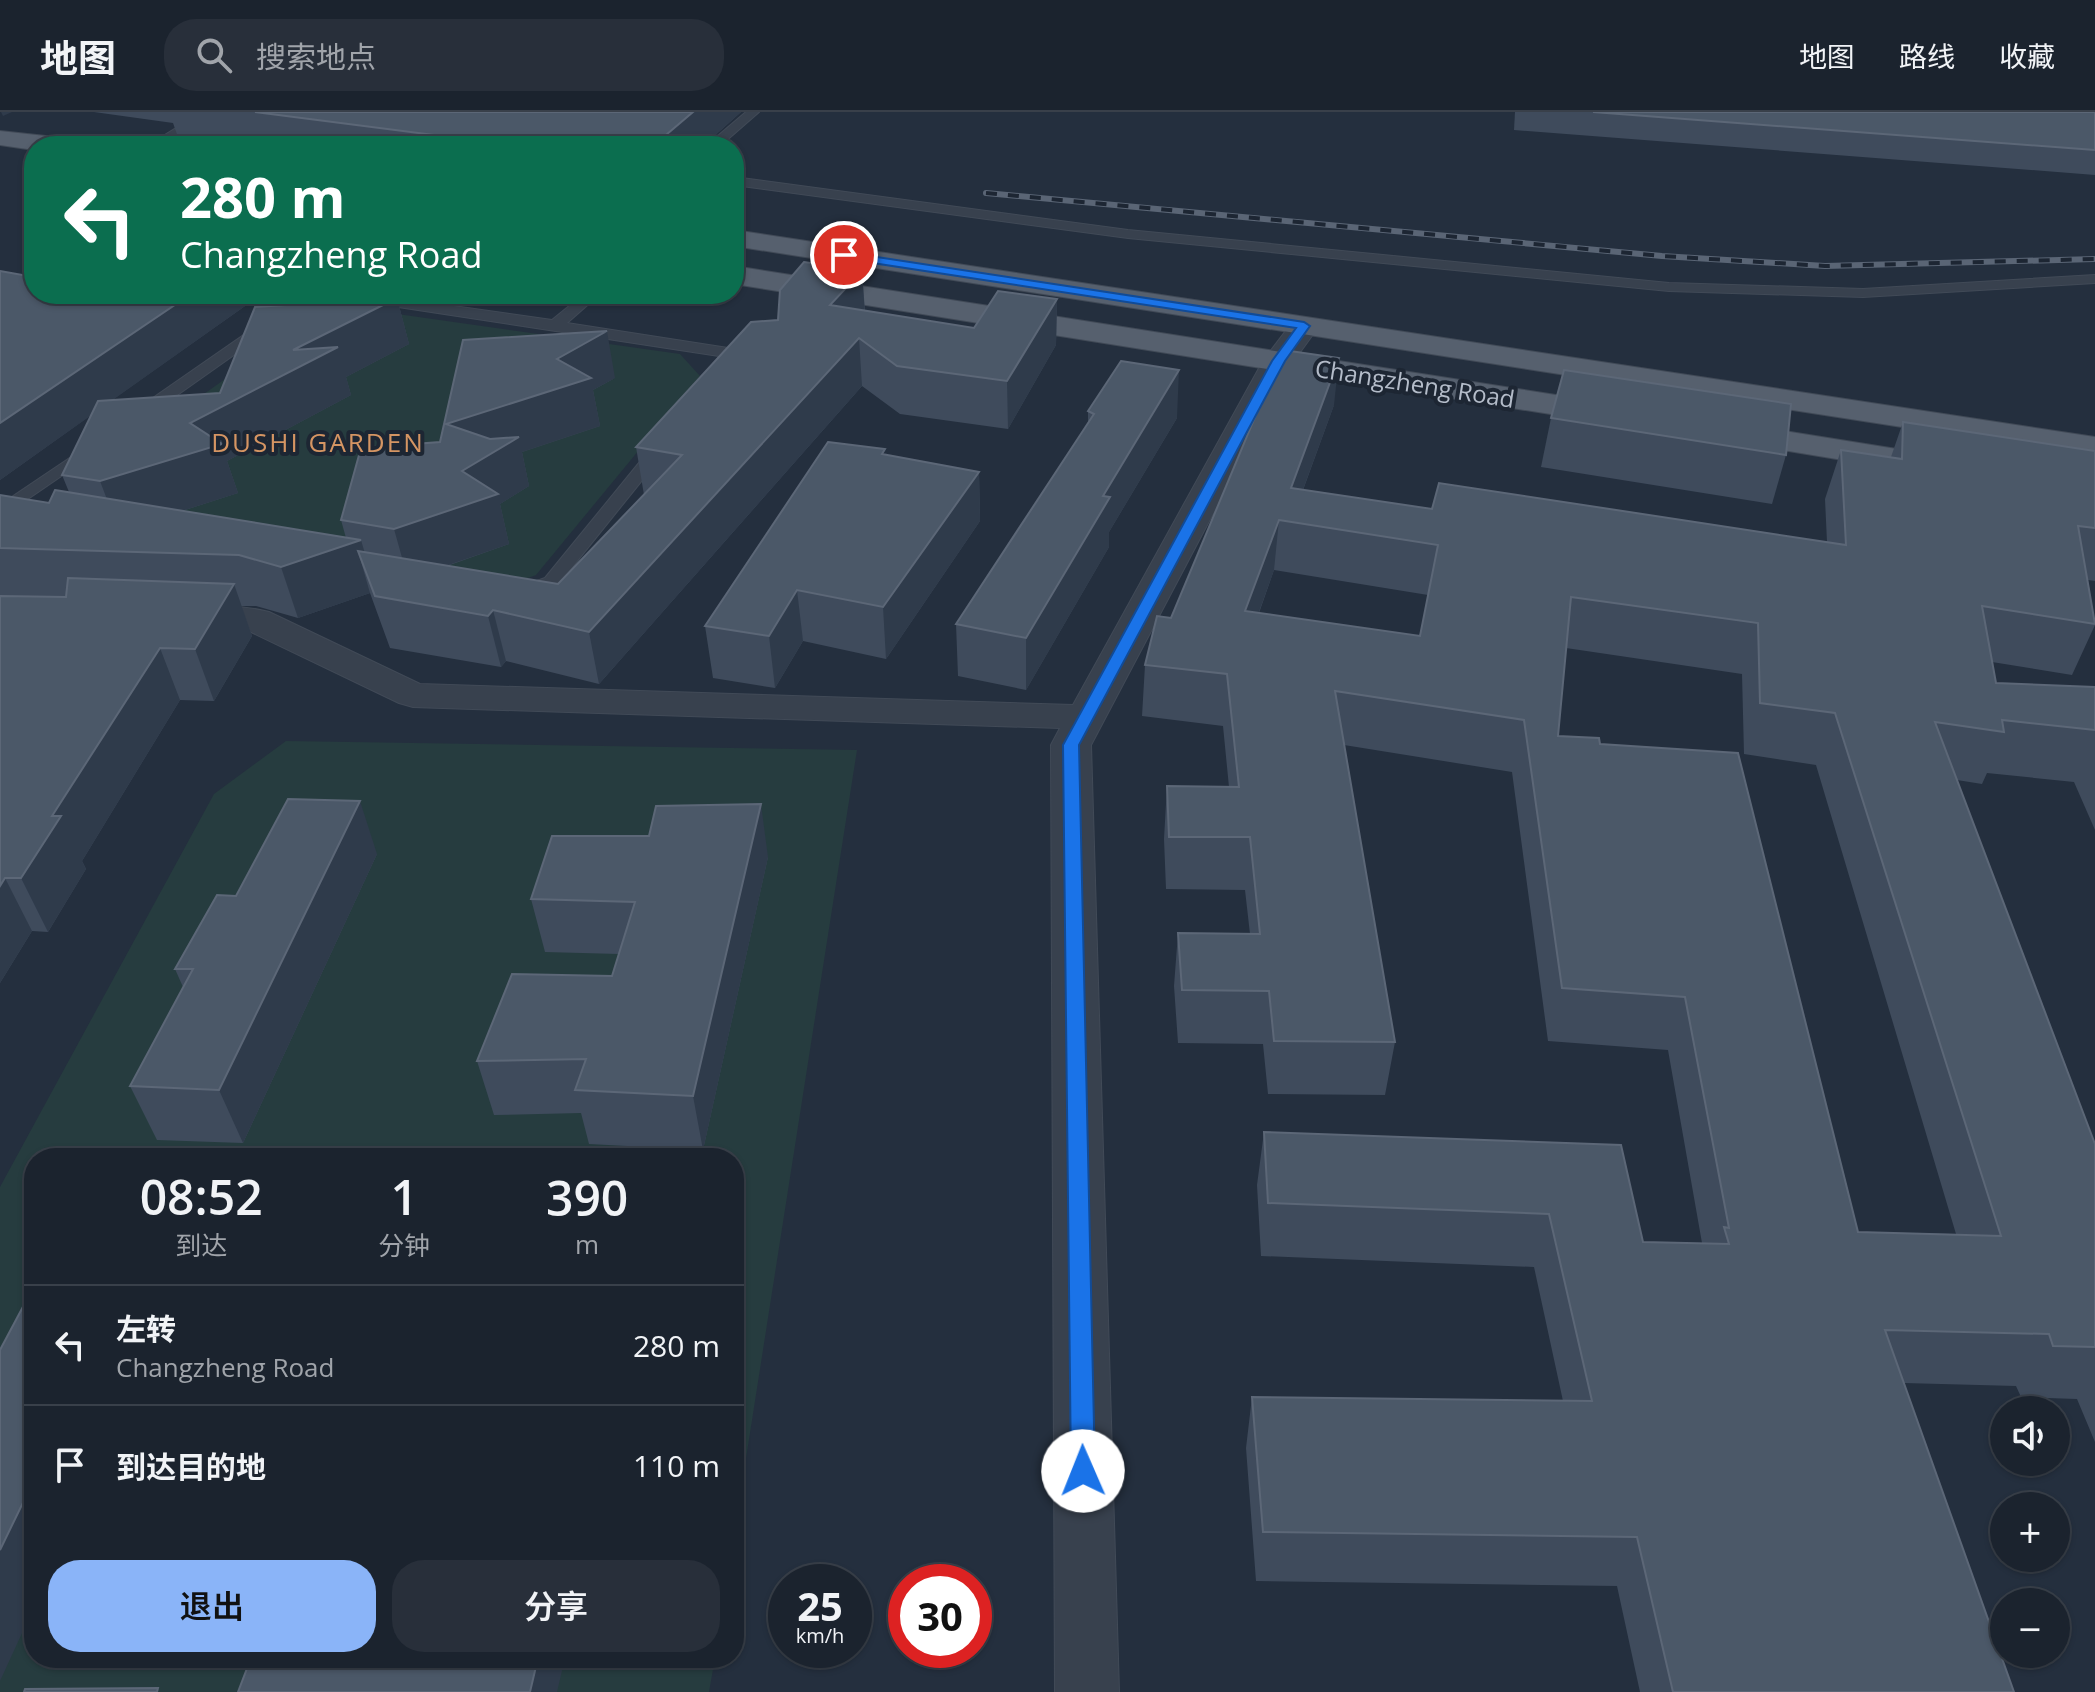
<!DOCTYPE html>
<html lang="zh">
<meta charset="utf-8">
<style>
body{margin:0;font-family:"Open Sans","Noto Sans SC",sans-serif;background:#282f3a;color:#f1f3f6;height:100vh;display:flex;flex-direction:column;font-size:30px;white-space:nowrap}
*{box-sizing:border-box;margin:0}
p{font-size:26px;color:#a0a4aa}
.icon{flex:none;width:44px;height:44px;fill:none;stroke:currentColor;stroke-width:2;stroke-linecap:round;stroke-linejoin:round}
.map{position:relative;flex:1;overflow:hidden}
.details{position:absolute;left:24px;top:1036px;width:720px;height:520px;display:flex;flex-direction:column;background:#1b232e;border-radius:32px;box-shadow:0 2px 6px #0004,0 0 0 2px #39404a}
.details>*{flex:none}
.banner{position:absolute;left:24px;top:24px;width:720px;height:168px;border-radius:32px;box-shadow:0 2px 6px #0004,0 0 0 2px #39404a;background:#0b6e4f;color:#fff;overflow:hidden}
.controls{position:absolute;left:1990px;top:1284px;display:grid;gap:16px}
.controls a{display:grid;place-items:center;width:80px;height:80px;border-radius:50%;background:#1b232e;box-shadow:0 2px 6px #0004,0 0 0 2px #39404a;font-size:40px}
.speed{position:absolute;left:768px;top:1452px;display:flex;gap:16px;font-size:40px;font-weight:700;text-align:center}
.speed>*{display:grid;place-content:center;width:104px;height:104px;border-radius:50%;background:#1b232e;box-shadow:0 2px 6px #0004,0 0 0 2px #39404a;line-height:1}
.speed small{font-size:20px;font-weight:400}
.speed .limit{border:12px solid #d22;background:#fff;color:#111}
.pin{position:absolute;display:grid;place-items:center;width:68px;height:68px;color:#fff;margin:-34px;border:4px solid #fff;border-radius:50%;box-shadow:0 2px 8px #0007}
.me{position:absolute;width:88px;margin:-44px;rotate:359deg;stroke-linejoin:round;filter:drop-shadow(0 0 6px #0008)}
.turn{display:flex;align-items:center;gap:28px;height:168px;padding:0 24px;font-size:36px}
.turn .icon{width:104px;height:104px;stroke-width:2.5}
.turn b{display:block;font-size:56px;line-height:68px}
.eta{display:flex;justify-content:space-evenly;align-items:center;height:136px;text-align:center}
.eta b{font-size:48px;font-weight:600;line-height:56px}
.button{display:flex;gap:16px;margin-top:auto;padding:16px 24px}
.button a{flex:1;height:92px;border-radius:32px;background:#8ab4f8;color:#111;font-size:32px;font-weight:600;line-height:92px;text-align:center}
.button a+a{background:#282f3a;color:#f1f3f6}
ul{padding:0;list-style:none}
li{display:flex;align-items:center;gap:24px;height:120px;padding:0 24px;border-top:2px solid #39404a}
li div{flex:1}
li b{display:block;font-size:30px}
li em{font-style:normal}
header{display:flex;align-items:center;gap:48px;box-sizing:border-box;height:112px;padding:0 40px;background:#1b232e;border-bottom:2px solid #39404a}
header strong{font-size:38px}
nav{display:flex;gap:44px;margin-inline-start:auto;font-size:28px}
.search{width:560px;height:72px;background:#282f3a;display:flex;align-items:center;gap:20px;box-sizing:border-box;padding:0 28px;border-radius:32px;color:#a0a4aa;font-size:30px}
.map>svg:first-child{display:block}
</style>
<header>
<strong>地图</strong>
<div class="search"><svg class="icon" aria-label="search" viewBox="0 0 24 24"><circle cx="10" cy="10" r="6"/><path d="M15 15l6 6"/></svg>搜索地点</div>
<nav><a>地图</a><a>路线</a><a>收藏</a></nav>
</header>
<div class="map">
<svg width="2095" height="1580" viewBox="0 0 2095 1580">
<rect width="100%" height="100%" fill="#242f3e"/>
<g fill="#263c3f">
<polygon points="348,195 680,242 700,264 536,463 496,478 65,408 69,378 315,203"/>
<polygon points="286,629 857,638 734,1423 734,1046 34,1046 34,1546 715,1546 709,1580 0,1580 0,1075 214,682"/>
</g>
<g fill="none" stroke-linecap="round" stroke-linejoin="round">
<defs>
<g id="service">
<polygon points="202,0 217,0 162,34 147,34"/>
<polygon points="746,0 759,0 720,34 706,34"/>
<polygon points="734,65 1128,118 1669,171 1863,177 2095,163 2095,171 1863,185 1669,179 1128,126 734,73"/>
<polygon points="303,182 320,182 149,303 137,303 137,297"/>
<polygon points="332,182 369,182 552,208 584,182 600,182 567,211 728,236 736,241 727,261 719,266 711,261 719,244 339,186"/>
<polygon points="89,333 97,338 95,341 0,406 0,393"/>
<polygon points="658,333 664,335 664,341 557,474 527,485 515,485 512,481 515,477 545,466 652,335"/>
</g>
<path id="minor" d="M1304,205L1314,208L1319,214L1293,250L1091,633L1119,1580H1055L1051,633L1060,616L413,595L399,591L249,519L173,514L168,506L173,498C201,491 241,493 269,500L420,572L1073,593L1263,249L1294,208Z"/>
<g id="primary">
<polygon points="0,19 64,26 73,29 77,34 34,34 34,38 0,33"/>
<polygon points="734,118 2095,325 2095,345 734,134"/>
<polygon points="734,154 1613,292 1624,295 1629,302 1624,309 1613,312 734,172"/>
<polygon points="1728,310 1909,339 1921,342 1926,349 1921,356 1909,359 1717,327 1712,320 1717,313"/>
</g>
</defs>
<use href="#service" stroke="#414a57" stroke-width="2"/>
<use href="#minor" stroke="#414a57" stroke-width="2"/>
<use href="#primary" stroke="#414a57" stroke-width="2"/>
<polyline stroke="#3f5557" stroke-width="3" stroke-dasharray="4 4" stroke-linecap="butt" points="96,28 126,32"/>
<use href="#service" fill="#38414e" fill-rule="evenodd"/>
<use href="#minor" fill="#38414e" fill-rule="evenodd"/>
<use href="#primary" fill="#56606e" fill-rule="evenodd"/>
<defs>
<polyline id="rail" points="986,81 1662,144 1825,154 2095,147"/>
</defs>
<use href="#rail" stroke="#5a6575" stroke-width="6"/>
<use href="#rail" stroke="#1d2633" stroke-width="4" stroke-dasharray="11" stroke-linecap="butt"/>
</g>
<g fill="#3f4b5c" fill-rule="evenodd">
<polygon points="94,0 741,0 703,34 225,34 179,28 173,11"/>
<polygon points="1515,0 2095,0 2095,63 1514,18"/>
<polygon points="0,159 34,182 262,182 112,288 220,281 397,186 409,232 346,265 351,283 227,349 238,381 182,399 346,426 341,408 440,330 615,266 593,278 600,314 522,340 529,374 500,392 509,432 447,454 558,472 644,383 636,335 778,208 862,159 865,199 974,216 1057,187 1056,233 1008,317 900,302 862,274 599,572 506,549 501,555 390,536 370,481 298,506 256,494 241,494 252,524 214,589 180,588 82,749 86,757 48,820 32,819 0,871 0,383 49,391 69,380 62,363 91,303 0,368"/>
<polygon points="422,182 497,182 486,191"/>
<path d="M1334,293L1303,378L1432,397L1827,430L1825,387L1841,338L1891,345L1903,310L2095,339V469L2088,468L2095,513L2072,563L1992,550L1996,571L2095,575V718L2074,670L1987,661L1982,672L1957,668L2095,1032V1330L2077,1287L2021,1285L2016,1274L1904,1271L2014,1580H1640L1617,1474L1256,1469L1246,1336L1252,1285L1563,1289L1534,1155L1261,1144L1257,1073L1264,1020L1643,1130L1702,1131L1668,938L1548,929L1512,660L1344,633L1395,930L1385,983L1268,982L1263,932L1178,931L1174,874L1178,821L1250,822L1245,778L1166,777L1164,727L1167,674L1229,675L1223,614L1142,604L1145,553L1171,506ZM1274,458L1428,483L1420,524L1259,501ZM1566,536L1742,562L1744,642L1816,653L1956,1122L1858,1120L1600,632L1558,624Z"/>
<polygon points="1088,299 1177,306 1109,420 1109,435 1026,578 958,564 956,512 1088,312"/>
<polygon points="1551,306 1786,343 1772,392 1541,355"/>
<polygon points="885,343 979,360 980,409 886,547 803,529 775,576 713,566 705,514"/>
<polygon points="377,742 243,1031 157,1028 130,974 183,875 175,857 236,784"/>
<polygon points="768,745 703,1038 589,1032 581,1001 494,1003 477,949 612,864 619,842 545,840 531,787"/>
</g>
<g fill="#2f3b4b">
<polygon points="1,0 12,0 3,4"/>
<polygon points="693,0 741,0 703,34 653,34"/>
<polygon points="862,159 865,204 830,193"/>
<polygon points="191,182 262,182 0,368 0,311"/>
<polygon points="484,182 497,182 486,191"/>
<polygon points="397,186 409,232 346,265 351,283 227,349 238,381 119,419 100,369 190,311 293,238"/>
<polygon points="1057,187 1056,233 1008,317 1007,269"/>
<polygon points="607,219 615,266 593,278 600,314 522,340 529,374 500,392 509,432 408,467 394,417 469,391 446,312"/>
<polygon points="859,226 862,274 599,572 589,520"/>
<polygon points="1339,246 1334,293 1291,410 1291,376"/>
<polygon points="1179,258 1177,306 1109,420 1109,435 1026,578 1026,526 1103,384"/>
<polygon points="979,360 980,409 886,547 883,495"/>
<polygon points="1279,408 1274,458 1241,550 1245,499"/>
<polygon points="361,428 376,479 358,439 370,481 298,506 281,455"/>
<polygon points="234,472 252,524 214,589 195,537"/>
<polygon points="797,478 803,529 775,576 769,524"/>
<polygon points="493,498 506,549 501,555 488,504"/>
<polygon points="160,536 180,588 82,749 86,757 48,820 21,766 52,704"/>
<polygon points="360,689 377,742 243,1031 219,978"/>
<polygon points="761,692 768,745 703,1038 693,984"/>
<polygon points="5,766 32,819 0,871 0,774"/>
<polygon points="34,1368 34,1495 0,1569 0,1438"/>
<polygon points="538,1546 565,1546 557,1580 530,1580"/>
</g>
<g fill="#4b5868" stroke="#5c6777" stroke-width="2" fill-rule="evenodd">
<polygon points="255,0 693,0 653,34 519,34"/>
<polygon points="1593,0 2095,0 2095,38"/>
<polygon points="804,150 862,159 830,193 974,216 998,179 1057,187 1007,269 897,254 859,226 589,520 493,498 488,504 375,484 358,439 558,472 682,343 636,335 751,210 778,208 780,178"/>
<polygon points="0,159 34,165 34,182 191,182 0,311"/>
<polygon points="397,186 293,238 338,235 190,311 222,332 100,369 62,363 98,289 220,281 255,195"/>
<polygon points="607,219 557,247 591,266 446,312 490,327 519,325 462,359 498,382 394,417 341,408 361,336 440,330 463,228"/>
<path d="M1283,238L1339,246L1291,376L1432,397L1439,371L1846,433L1841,338L1902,347L1903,310L2095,339V416L2078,414L2095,512L1982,494L1996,571L2095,575V618L2002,608L2004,620L1935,610L2095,1032V1235L2053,1234L2049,1222L1885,1218L2014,1580H1673L1637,1425L1263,1420L1252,1285L1592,1289L1549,1102L1268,1091L1264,1020L1621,1033L1643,1130L1729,1132L1724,1115L1729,1116L1685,885L1562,876L1524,608L1335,579L1395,930L1274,929L1269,879L1182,878L1178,821L1260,822L1250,725H1169L1167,674L1239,675L1227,562L1145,553L1157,504L1171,506ZM1279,408L1438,433L1420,524L1245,499ZM1571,485L1758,511L1760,591L1835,601L2001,1124L1858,1120L1738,641L1600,632L1599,626L1558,624Z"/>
<polygon points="1121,249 1179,258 1103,384 1110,385 1026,526 956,512 1094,302 1088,299"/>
<polygon points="1564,258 1791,292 1786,343 1551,306"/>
<polygon points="828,330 885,337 882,342 979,360 883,495 797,478 769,524 705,514"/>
<polygon points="55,378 361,428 281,455 239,443 0,436 0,383 49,391"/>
<polygon points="68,466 234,472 195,537 160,536 52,704 61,704 21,766 5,766 0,774 0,484 66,485"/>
<polygon points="288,687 360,689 219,978 130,974 193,857 175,857 217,783 236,784"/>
<polygon points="761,692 693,984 575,978 586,947 477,949 512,862 612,864 635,790 531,787 552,724 649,724 656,694"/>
<polygon points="34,1174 34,1368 0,1438 0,1238"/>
<polygon points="251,1546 538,1546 530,1580 238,1580"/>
<polygon points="158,1576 157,1580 24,1580 25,1577"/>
</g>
<polygon fill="#1a73e8" stroke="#114b97" stroke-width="2" points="844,140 1304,210 1310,214 1285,249 1079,633 1095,1359 1092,1367 1083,1370 1075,1367 1071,1359 1063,633 1272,249 1296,216 840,146 838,143"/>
<g text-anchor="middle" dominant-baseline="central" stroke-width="8" stroke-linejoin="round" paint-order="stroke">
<g font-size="24" fill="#b4bcc9" stroke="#1d2633">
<text transform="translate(1415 271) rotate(9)">Changzheng Road</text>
</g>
<g font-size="26" letter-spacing="2" fill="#d59563" stroke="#1d2633">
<text x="318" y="330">DUSHI GARDEN</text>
</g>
</g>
</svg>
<div class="controls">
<a><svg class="icon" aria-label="sound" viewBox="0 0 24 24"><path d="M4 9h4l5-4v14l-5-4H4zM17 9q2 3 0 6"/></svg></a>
<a>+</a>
<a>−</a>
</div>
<div class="speed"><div>25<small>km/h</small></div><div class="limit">30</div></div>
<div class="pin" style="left:844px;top:143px;background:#d93025"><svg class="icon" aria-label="arrive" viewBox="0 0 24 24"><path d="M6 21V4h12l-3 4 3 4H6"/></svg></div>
<svg class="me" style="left:1083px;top:1359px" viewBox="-20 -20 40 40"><circle r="19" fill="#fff"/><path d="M0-13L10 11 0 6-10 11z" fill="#1a73e8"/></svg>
<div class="banner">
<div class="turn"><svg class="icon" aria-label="left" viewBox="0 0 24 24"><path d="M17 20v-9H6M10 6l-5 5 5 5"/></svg><div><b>280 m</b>Changzheng Road</div></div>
</div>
<section class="details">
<div class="eta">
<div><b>08:52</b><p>到达</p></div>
<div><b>1</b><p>分钟</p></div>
<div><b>390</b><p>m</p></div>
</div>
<ul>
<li><svg class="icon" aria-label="left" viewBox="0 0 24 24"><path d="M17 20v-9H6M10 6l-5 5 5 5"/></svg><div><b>左转</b><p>Changzheng Road</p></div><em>280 m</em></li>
<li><svg class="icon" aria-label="arrive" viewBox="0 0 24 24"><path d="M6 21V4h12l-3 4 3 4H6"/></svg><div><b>到达目的地</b></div><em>110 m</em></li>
</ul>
<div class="button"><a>退出</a><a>分享</a></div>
</section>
</div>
